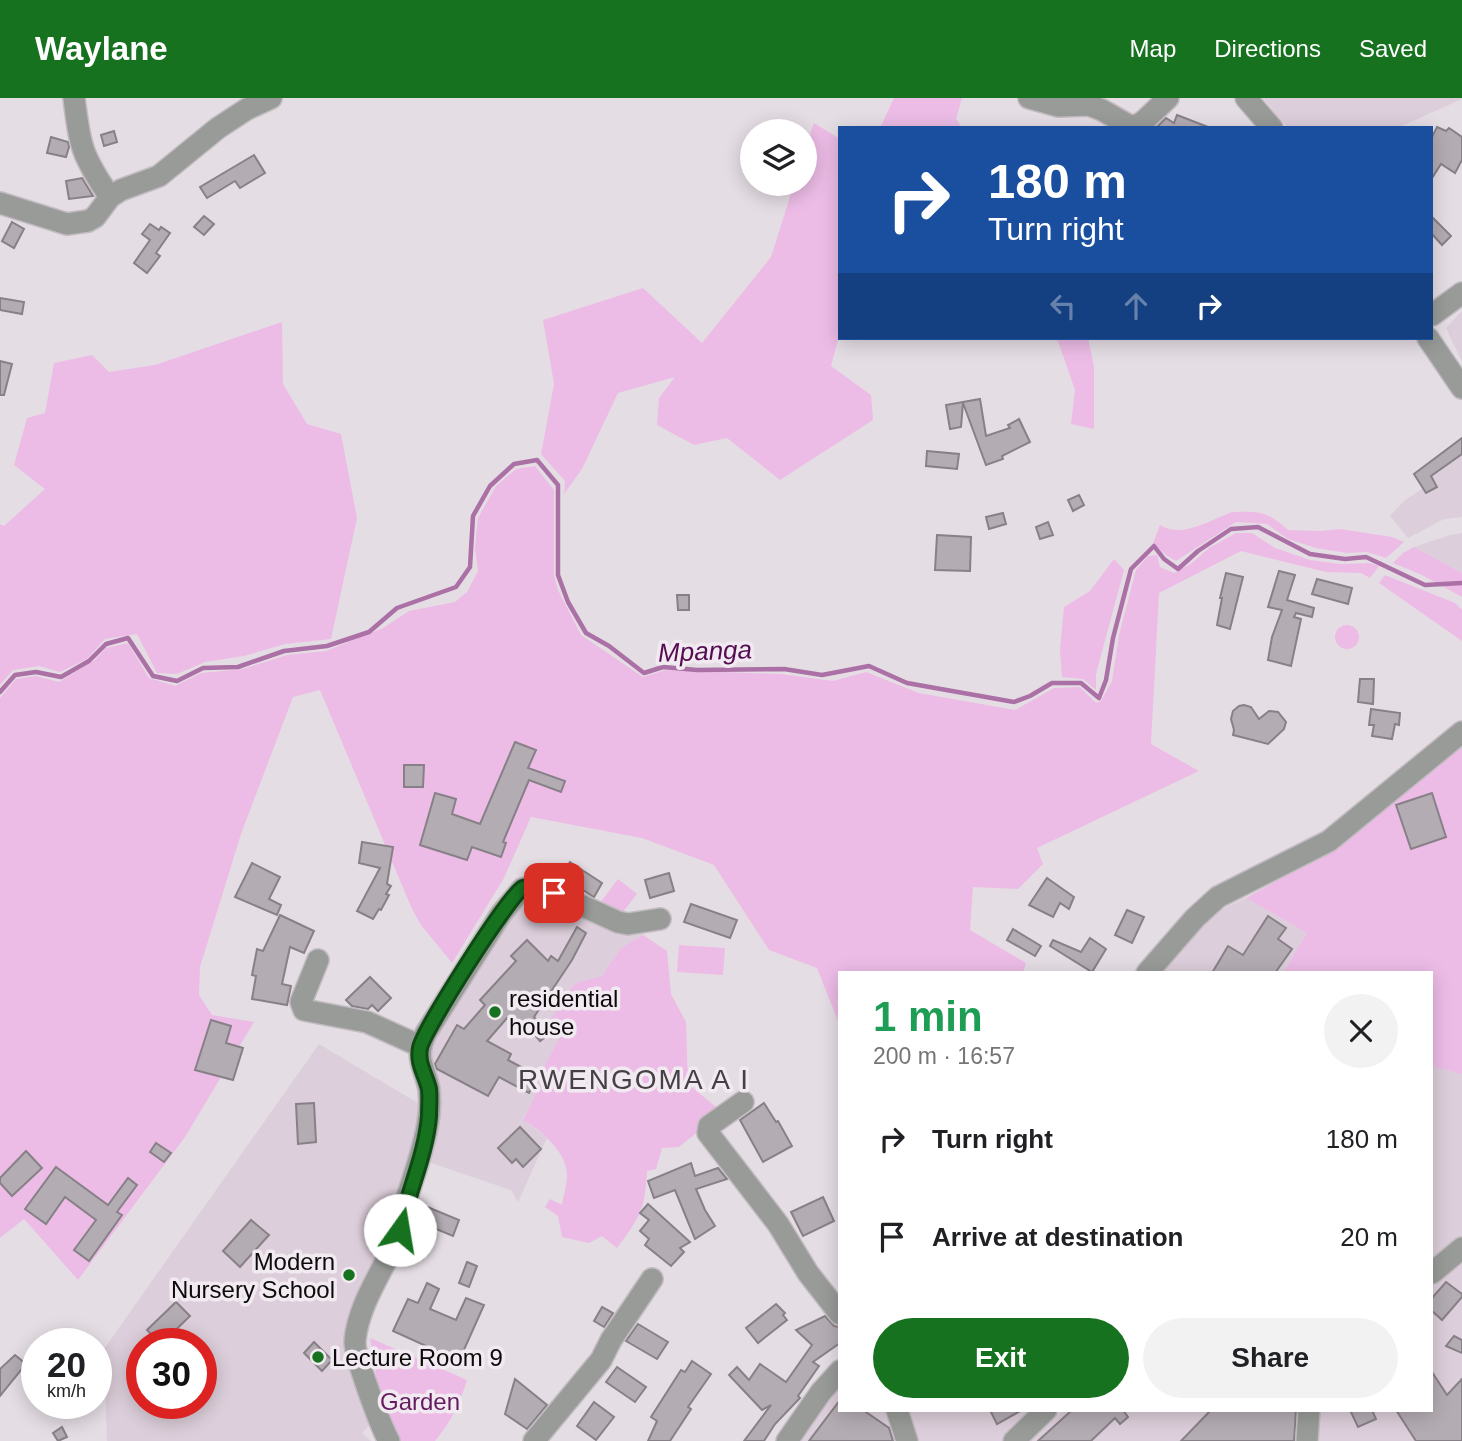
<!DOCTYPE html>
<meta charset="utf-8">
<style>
body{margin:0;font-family:Helvetica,sans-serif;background:#f2f2f2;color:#202124;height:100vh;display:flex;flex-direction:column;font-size:26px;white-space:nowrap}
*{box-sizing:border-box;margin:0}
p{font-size:23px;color:#757577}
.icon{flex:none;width:38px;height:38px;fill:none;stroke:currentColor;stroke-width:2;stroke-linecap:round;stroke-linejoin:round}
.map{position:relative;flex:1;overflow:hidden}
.sheet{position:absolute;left:838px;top:873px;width:595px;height:441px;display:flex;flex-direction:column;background:#fff;border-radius:0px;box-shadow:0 4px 18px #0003}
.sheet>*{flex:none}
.guide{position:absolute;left:838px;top:28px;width:595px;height:214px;border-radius:0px;box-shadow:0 4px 18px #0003;background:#1a4fa0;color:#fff;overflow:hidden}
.buttons{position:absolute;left:740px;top:21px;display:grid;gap:14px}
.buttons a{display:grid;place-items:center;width:77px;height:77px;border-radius:50%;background:#fff;box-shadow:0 4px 18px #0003;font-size:35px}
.speed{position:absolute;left:21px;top:1230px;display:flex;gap:14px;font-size:35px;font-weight:700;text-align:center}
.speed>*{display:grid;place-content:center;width:91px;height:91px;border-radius:50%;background:#fff;box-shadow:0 4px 18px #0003;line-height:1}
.speed small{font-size:18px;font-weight:400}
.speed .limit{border:10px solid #d22;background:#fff;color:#111}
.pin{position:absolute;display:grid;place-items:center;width:60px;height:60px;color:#fff;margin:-30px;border-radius:14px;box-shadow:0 4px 10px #0006}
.me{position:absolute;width:77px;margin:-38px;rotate:13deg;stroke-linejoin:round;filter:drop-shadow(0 0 5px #0008)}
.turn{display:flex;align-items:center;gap:24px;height:147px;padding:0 35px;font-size:32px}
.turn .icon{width:91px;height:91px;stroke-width:2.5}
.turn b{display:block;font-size:49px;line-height:60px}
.lanes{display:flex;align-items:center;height:66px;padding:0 35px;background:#0003;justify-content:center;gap:35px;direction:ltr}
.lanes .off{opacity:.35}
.round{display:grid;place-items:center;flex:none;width:74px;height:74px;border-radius:37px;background:#f2f2f2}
.head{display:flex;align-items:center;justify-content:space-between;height:119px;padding:0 35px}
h1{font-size:42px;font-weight:600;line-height:52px;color:#1e9e55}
.primary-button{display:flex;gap:14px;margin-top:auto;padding:14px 35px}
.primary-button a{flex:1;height:80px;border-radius:42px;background:#16721f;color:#fff;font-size:28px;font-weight:600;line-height:80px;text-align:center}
.primary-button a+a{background:#f2f2f2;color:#202124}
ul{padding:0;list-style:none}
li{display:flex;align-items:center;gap:21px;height:98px;padding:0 35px}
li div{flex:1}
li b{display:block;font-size:26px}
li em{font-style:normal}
header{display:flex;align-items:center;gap:42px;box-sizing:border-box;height:98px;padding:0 35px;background:#16721f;color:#fff}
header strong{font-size:33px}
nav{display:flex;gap:38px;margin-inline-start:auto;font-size:24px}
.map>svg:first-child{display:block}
</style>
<header>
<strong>Waylane</strong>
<nav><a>Map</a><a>Directions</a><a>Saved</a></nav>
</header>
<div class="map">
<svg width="1462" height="1343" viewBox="0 0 1462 1343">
<rect width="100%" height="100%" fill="#e5dde4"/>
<g fill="#dcceda" fill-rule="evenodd">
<polygon points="1263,0 1462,0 1462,1 1397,30 1288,30"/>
<polygon points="1462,213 1462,264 1446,230"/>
<polygon points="1462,340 1462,419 1444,421 1408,440 1390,418 1404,403 1423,390 1414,376"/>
<polygon points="1462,435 1462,475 1414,449 1450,437"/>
<polygon points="535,793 642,825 643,837 621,850 602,878 575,885 552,921 564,931 545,967 543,981 523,1021 547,1040 518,1104 511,1092 428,1064 422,958 499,831 521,804"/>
<polygon points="1246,800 1307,835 1283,875 1158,875 1213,815"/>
<path d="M319,946L421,1007L425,1064L357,1209L373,1323L362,1335L371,1343H107L104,1251ZM142,1246H201V1306H142Z"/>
<polygon points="1432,967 1462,975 1462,1144 1432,1169"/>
<polygon points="1462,1156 1462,1343 1319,1343 1319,1313 1432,1312 1432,1181"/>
<polygon points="840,1285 840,1312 894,1313 901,1343 796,1343"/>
<polygon points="910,1313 1038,1313 1002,1343 917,1343"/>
<polygon points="1063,1313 1307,1313 1304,1343 1029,1343"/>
</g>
<g fill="#ecbce6">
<polygon points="894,0 962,0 956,21 962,30 880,30"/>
<polygon points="814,25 840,41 840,234 831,268 871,297 873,322 780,382 727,340 694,347 657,327 659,300 675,279 618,295 582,371 564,396 565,383 541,356 554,286 543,222 643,190 702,245 771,159 794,86 805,86 805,52"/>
<polygon points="282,224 283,286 307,326 341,336 357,420 331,541 285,546 244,558 205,564 177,576 157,575 137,536 105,541 87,561 60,574 39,568 13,572 0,587 0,426 4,428 45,391 14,367 27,320 45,315 54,265 92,257 109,274 155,267"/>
<polygon points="1050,240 1088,240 1094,269 1094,331 1071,326 1075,292 1058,243"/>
<polygon points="535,368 554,392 554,477 558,492 581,537 643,579 666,572 781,576 833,583 866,574 919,595 1015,612 1054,590 1080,589 1096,605 1101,603 1112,583 1119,537 1136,472 1148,458 1157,457 1160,469 1174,475 1192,465 1209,450 1236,435 1252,435 1275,450 1310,462 1341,466 1370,465 1379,468 1370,480 1361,475 1326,474 1241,453 1159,495 1151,646 1199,673 1037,750 1043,766 1018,791 973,789 970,832 1026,865 1023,875 840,875 840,928 817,870 769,852 714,767 642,740 531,719 504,780 452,865 421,827 412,811 320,592 293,599 241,736 200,869 199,897 212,917 254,924 185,1039 78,1182 24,1121 0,1140 0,600 16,581 36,578 59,584 95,562 106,550 128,545 149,580 175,588 201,575 243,571 287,557 326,553 383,530 409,513 455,504 467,494 478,473 475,450 478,420 496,388 516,371"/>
<path d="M1232,414C1260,413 1267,413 1288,432L1321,433L1340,431L1392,439L1404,444L1386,460L1367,454L1347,455L1316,450L1288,441L1267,426L1236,424L1176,463L1166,457L1153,445L1160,427C1182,441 1210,422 1232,414Z"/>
<polygon points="1414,449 1462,475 1462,499 1422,477 1393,465 1403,455"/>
<polygon points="1114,461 1124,472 1096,576 1096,592 1083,581 1062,579 1060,551 1064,509 1090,493"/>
<polygon points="1385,477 1455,505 1462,512 1462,543 1379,485"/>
<circle cx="1347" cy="539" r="12"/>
<polygon points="1462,648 1462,976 1432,968 1432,875 1283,875 1307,835 1246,800 1326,755"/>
<polygon points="618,781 637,796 616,823 597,809"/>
<path d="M643,837L667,853L671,896L686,924L688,986L722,1014L679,1049L662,1050L656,1071L647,1073C645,1112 640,1119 617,1150L602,1138L589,1145L562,1139L558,1118L545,1109L550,1101L562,1107C563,1098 567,1088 567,1078C567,1054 542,1033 523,1022L543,981L545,967L564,931L551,921L575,885L602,878L621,850Z"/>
<polygon points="679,847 725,850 723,877 677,874"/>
<path d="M370,1240L467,1282C460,1305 451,1324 435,1343H401C379,1315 376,1275 370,1240Z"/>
</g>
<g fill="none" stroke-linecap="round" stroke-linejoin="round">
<polyline stroke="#ab70a5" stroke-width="4.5" points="0,594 15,577 36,574 61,579 89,563 106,546 128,540 153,578 177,583 203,570 238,569 284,553 327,548 369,534 397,510 456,489 470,469 473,418 490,388 514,366 537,362 558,387 558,477 568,504 586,535 609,548 644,575 663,569 697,572 784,571 822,577 869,568 907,585 1014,604 1030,598 1052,585 1081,585 1099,600 1106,582 1113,540 1131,471 1154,448 1164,461 1178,471 1198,453 1231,431 1258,429 1310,456 1345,461 1366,459 1425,487 1462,485"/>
</g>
<g fill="#b4acb3" stroke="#888087" stroke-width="2">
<polygon points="1177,17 1208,29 1208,30 1156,30 1166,20 1174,25"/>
<polygon points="1437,29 1446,33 1449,30 1462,39 1462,62 1455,75 1441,66 1432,80 1432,39"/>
<polygon points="114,33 117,44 104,48 101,37"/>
<polygon points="51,39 68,44 69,49 66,59 47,55"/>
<polygon points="254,57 265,75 240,90 235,83 207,100 200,89"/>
<polygon points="82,80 93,98 69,101 66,83"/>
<polygon points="204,118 214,126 204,137 194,129"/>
<polygon points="1432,119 1451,138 1442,147 1432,136"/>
<polygon points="12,124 24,131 14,150 2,143"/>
<polygon points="150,126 159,132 161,129 170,135 156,155 160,158 147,175 134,165 150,142 142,136"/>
<polygon points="0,200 24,204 22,216 0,212"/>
<polygon points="0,263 12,266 4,297 0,297"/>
<polygon points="980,301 986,338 1010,330 1008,327 1019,321 1030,344 1002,358 1003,361 986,367 963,305 961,329 950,331 946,307"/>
<polygon points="1462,340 1462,356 1431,378 1437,389 1426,395 1414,376"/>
<polygon points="927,353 959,356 957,371 926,368"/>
<polygon points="1079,397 1084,407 1073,413 1068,402"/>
<polygon points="1003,415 1006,426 989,431 986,419"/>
<polygon points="1048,424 1053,437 1040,441 1036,429"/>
<polygon points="937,437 971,439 970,473 935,472"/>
<polygon points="1279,473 1295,477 1287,502 1314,510 1312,519 1296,515 1294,519 1301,521 1291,568 1268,562 1272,539 1282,512 1268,509"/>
<polygon points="1226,475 1243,479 1230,531 1217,527 1222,500 1220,500"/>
<polygon points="1317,481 1352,490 1348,506 1312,496"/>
<polygon points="677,497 689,497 689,512 678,512"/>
<polygon points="1360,581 1374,581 1373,606 1358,604"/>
<polygon points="1244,607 1251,609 1259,621 1269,613 1278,614 1286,624 1284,631 1268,646 1233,637 1234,632 1231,621 1233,613 1239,608"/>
<polygon points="1371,611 1400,615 1399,627 1395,626 1392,641 1372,638 1374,627 1369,627"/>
<polygon points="515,644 536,652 528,670 565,683 561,694 529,682 503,744 506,745 501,759 472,749 467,762 420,747 435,695 456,701 452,716 480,726"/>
<polygon points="404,667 424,667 423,689 404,689"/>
<polygon points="1432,695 1446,739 1411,751 1396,707"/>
<polygon points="362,744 393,749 387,786 391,788 386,796 389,797 381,812 379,811 373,821 357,813 380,770 359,765"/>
<polygon points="570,764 602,785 594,799 561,778"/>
<polygon points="252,765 280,779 269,801 281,807 277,817 235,799"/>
<polygon points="669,775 674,793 650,800 645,782"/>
<polygon points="1047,780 1074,799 1069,811 1060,805 1053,819 1029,807"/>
<polygon points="691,806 737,822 730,840 684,824"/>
<polygon points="1127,812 1144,819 1132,845 1115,837"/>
<polygon points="280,817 314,833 304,855 290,849 282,886 291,888 287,907 252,901 256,878 252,877 257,851 263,853"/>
<polygon points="1268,818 1286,830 1278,841 1292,851 1275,875 1212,875 1228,848 1243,857"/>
<polygon points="577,829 586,835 572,862 534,919 549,936 540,943 530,931 525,936 507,920 487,943 511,956 508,962 538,978 529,995 499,979 488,998 437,971 435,966 457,927 464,931 485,907 480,902 516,863 511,858 527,842 548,863 551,858 558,863"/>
<polygon points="1013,831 1041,848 1035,858 1007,842"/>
<polygon points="1090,840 1106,851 1092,874 1050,848 1053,842 1081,854"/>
<polygon points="370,879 391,900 378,913 372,907 368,911 352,908 346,902"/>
<polygon points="211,922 231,928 226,945 243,950 233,982 195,972"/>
<polygon points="314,1005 316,1044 298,1046 296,1006"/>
<polygon points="764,1005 776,1024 778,1023 792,1048 763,1064 740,1022"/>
<polygon points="520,1029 541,1051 523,1069 516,1061 512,1065 498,1050"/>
<polygon points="156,1045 171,1055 164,1064 150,1054"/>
<polygon points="26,1053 42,1070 12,1098 0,1085 0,1080"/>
<polygon points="691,1065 695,1078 718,1070 727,1081 696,1091 705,1112 715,1128 695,1141 675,1092 654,1100 648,1083"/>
<polygon points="56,1069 108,1107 128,1080 137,1087 117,1114 122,1117 89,1163 74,1152 96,1122 65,1099 46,1126 25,1111"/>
<polygon points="823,1099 834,1123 803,1138 791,1114"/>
<polygon points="648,1106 690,1144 680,1150 684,1154 671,1168 645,1147 649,1141 640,1133 649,1122 640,1115"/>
<polygon points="425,1108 459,1122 453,1138 419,1124"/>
<polygon points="251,1122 269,1137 240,1169 223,1153"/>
<polygon points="467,1164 477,1168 469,1189 459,1185"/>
<polygon points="1446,1184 1462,1196 1462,1199 1442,1222 1432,1213 1432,1200"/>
<polygon points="427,1185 439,1191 430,1211 456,1222 466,1200 484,1207 459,1263 393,1233 408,1201 418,1205"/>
<polygon points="176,1204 190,1218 161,1246 147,1232"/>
<polygon points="776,1206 785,1215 783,1217 787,1222 758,1245 746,1230"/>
<polygon points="602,1209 613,1215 604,1229 594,1223"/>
<polygon points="825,1218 834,1228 840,1229 840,1245 813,1264 819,1268 798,1298 800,1300 775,1326 764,1343 744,1343 771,1307 762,1312 729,1277 737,1269 749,1282 760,1266 786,1284 812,1247 796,1232"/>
<polygon points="638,1226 668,1244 657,1261 626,1243"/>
<polygon points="1454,1238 1462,1242 1462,1255 1446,1248"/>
<polygon points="314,1244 332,1262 322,1273 304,1255"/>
<polygon points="15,1257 26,1266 0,1298 0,1271"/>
<polygon points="692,1263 711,1276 688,1309 691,1311 670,1343 648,1343 657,1323 651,1319 681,1272 685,1274"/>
<polygon points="617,1269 646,1289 635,1304 606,1284"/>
<polygon points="1432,1274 1447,1297 1462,1281 1462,1343 1416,1343 1396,1312 1432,1312"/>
<polygon points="515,1281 547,1307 527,1331 505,1316"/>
<polygon points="840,1302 840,1312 863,1312 889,1330 893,1343 809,1343"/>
<polygon points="594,1304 614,1319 596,1342 577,1328"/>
<polygon points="990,1312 1022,1312 997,1326"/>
<polygon points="1072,1312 1123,1312 1128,1319 1120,1326 1115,1320 1091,1343 1038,1343"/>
<polygon points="1211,1312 1296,1312 1294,1343 1181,1343"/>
<polygon points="1350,1312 1372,1312 1376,1321 1358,1329"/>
<polygon points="62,1329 67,1339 58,1343 53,1335"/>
</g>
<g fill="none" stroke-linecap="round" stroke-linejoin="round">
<defs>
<g id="minor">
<path d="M74,0C80,49 82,58 110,99"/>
<polyline points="1029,0 1058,8 1089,7 1102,12 1130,28 1138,27 1145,22 1168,0"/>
<polyline points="1246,0 1272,30"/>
<polyline points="0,105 67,126 88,123 95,119 110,99 121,92 159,78 218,30 247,11 271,0"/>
<polyline points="1432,217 1462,195"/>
<polyline points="1428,240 1462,290"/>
<polyline points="318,862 301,904 304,912 367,924 420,948"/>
<polyline points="1147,875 1195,820 1218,799 1329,743 1462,634"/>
<polyline points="743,1004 709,1028 708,1035 778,1126 808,1175 840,1216"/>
<polyline points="1432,1175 1462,1150"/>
<polyline points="897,1312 907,1343"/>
<path d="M389,1343C381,1329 353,1255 355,1242C359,1203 386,1169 400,1133C403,1124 403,1115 405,1106C413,1079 424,1052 428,1024C430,1013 430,1001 429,991C424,967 414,961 426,935L501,816L522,791L534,788L554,795L618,824L628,826L660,821"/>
<polyline points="534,1343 601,1262 611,1242 652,1181"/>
<polyline points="787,1343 821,1294 840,1273"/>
<polyline points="1014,1343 1046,1312"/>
<polyline points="1307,1343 1309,1312"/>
</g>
</defs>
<use href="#minor" stroke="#c2bbc1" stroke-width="24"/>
<use href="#minor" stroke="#989b98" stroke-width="21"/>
</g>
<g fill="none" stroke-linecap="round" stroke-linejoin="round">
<defs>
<path id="route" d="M400,1132C408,1094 426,1056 429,1018C429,1009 430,1000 429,991C426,977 417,966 420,950C423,933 509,797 523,790C534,786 544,792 554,795"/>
</defs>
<use href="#route" stroke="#0e4a14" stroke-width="18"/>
<use href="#route" stroke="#16721f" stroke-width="12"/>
</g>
<g fill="#16721f" stroke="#f2eaf1" stroke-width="2.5">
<circle cx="495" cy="914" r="7"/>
<circle cx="349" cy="1177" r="7"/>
<circle cx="318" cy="1259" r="7"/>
</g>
<g text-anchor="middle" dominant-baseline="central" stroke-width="7" stroke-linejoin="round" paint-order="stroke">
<g font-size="24" fill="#0d0a0c" stroke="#f2eaf1" text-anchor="start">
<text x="509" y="900">residential<tspan x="509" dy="28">house</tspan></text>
<text x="335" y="1163" text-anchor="end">Modern<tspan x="335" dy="28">Nursery School</tspan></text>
<text x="332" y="1259">Lecture Room 9</text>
</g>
<g font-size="24" fill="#641c5f" stroke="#f2eaf1">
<text x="420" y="1303">Garden</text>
</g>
<g font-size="26" font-style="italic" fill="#560c52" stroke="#f2eaf1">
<text transform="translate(705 553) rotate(-2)">Mpanga</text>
</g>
<g font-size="28" letter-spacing="2" fill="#463f45" stroke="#f2eaf1">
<text x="634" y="981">RWENGOMA A I</text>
</g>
</g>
</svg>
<div class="buttons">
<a><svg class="icon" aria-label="layers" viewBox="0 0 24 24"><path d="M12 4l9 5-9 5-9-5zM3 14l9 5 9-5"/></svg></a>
</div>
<div class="speed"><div>20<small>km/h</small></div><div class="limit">30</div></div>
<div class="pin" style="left:554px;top:795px;background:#d93025"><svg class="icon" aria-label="arrive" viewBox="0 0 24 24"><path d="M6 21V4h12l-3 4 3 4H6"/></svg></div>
<svg class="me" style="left:400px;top:1132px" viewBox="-20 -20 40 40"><circle r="19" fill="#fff"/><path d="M0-13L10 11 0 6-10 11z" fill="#16721f"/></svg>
<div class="guide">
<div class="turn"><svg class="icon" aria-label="right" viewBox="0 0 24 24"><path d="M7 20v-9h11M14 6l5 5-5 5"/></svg><div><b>180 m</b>Turn right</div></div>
<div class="lanes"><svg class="icon off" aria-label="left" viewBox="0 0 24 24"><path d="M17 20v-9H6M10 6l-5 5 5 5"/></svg><svg class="icon off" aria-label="ahead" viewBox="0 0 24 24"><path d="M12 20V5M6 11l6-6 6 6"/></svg><svg class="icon" aria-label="right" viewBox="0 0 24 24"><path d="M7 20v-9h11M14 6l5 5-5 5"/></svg></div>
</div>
<section class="sheet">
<div class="head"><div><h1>1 min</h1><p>200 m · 16:57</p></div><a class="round"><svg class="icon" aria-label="close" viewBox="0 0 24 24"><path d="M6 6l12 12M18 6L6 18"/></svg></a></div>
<ul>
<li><svg class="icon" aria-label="right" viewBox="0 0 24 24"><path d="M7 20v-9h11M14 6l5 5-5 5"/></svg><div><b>Turn right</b></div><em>180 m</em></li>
<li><svg class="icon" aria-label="arrive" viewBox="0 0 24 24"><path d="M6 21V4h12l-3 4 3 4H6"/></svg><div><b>Arrive at destination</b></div><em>20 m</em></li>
</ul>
<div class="primary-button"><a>Exit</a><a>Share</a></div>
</section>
</div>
